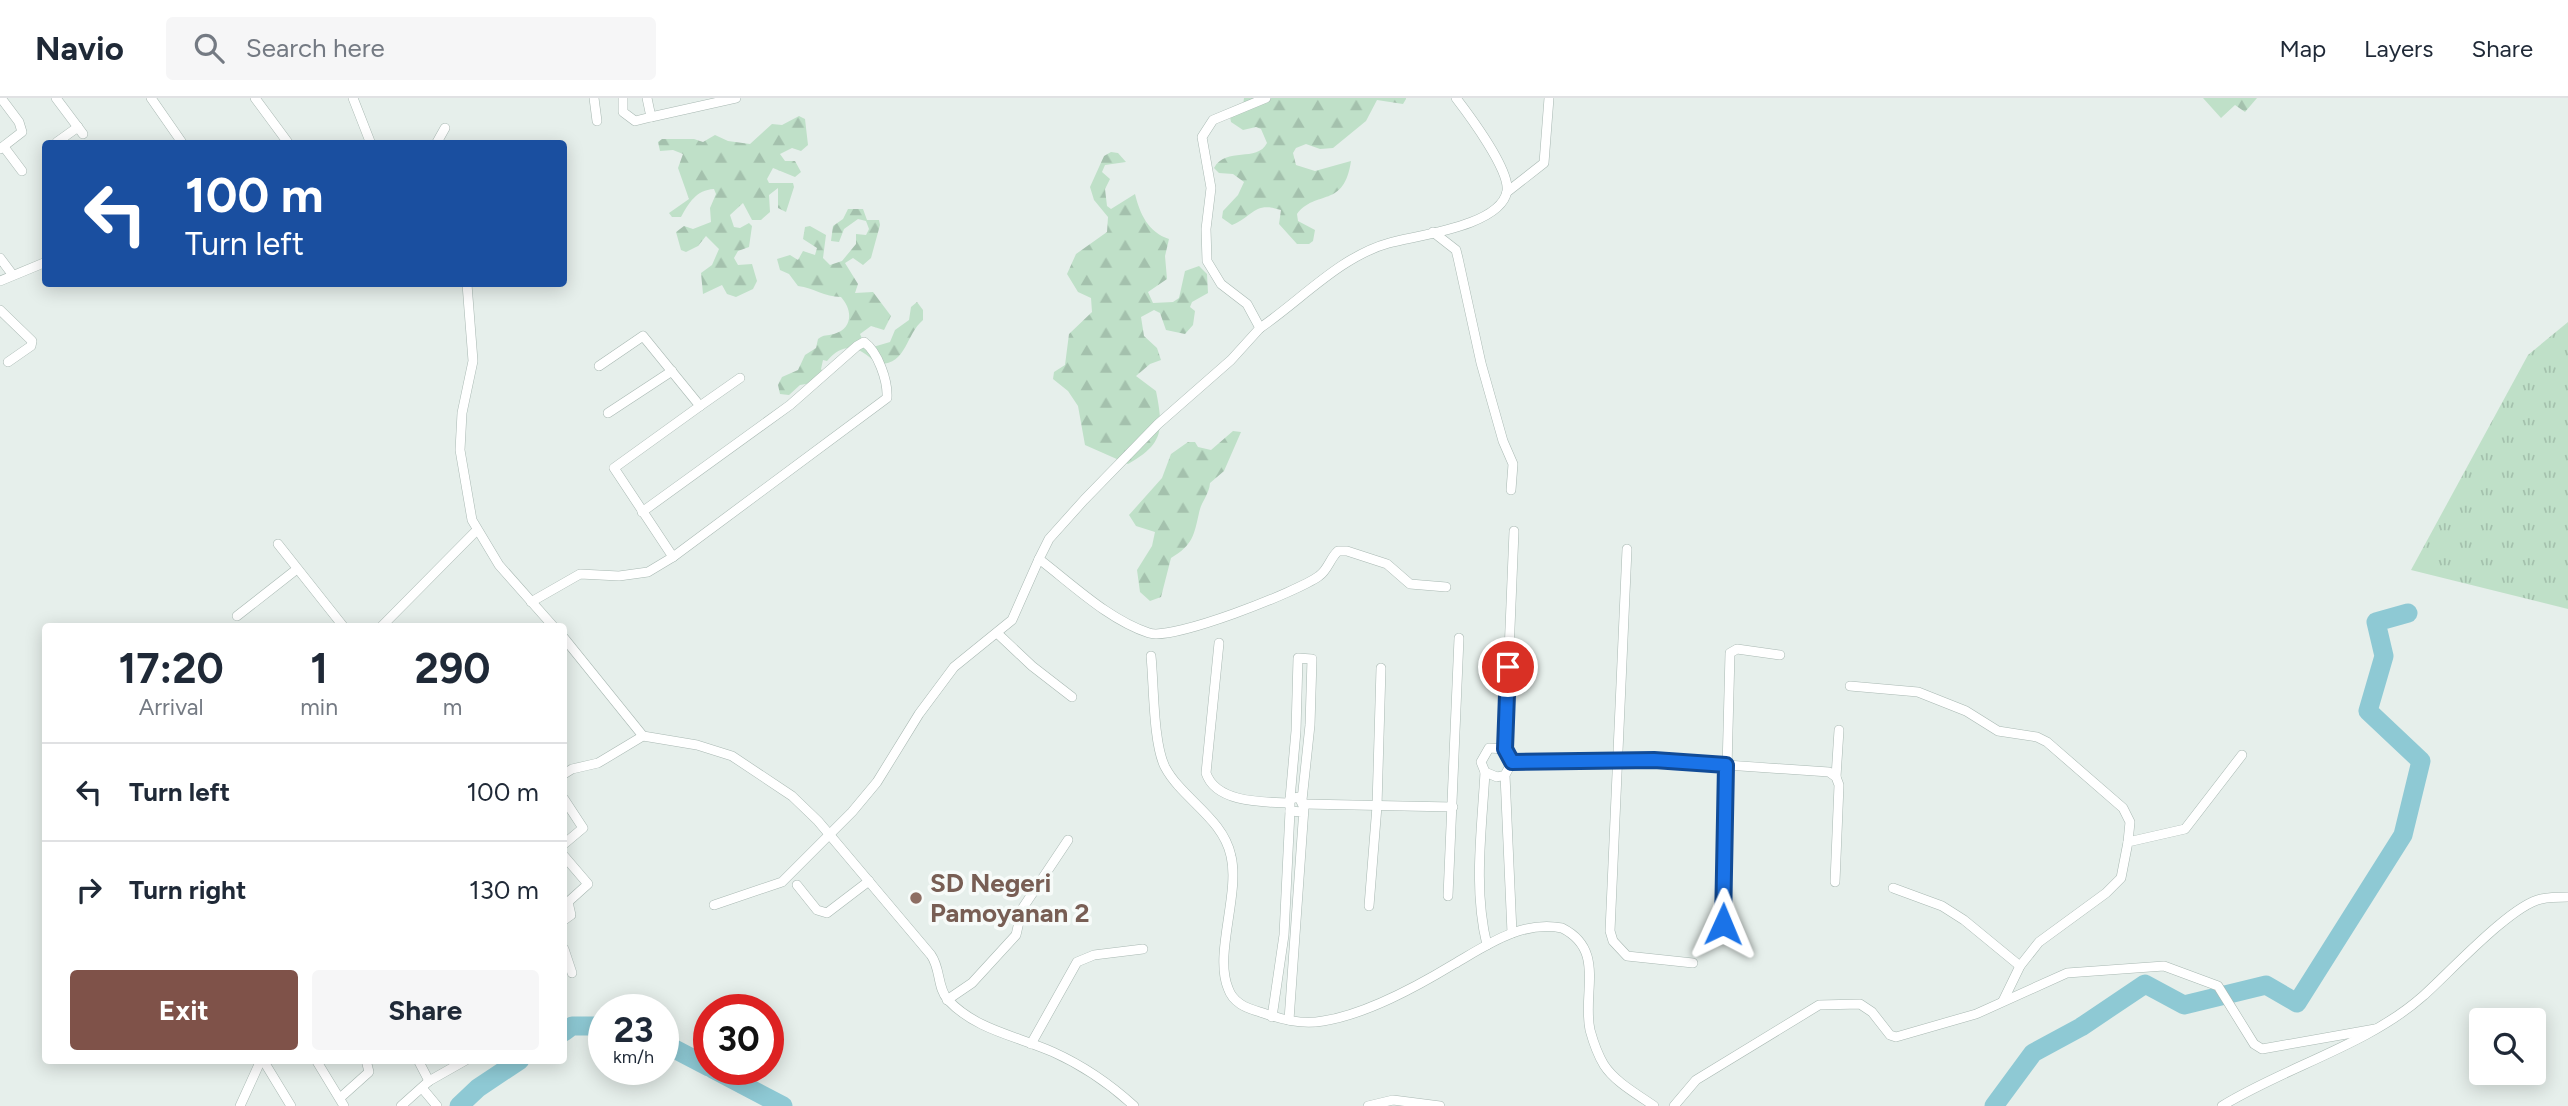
<!DOCTYPE html>
<style>
body{margin:0;font-family:Figtree,sans-serif;background:#f6f6f7;color:#1f2937;height:100vh;display:flex;flex-direction:column;font-size:26px;white-space:nowrap}
*{box-sizing:border-box;margin:0}
p{font-size:23px;color:#747a83}
.icon{flex:none;width:38px;height:38px;fill:none;stroke:currentColor;stroke-width:2;stroke-linecap:round;stroke-linejoin:round}
.map{position:relative;flex:1;overflow:hidden}
.panel{position:absolute;left:42px;top:525px;width:525px;height:441px;display:flex;flex-direction:column;background:#fff;border-radius:7px;box-shadow:0 4px 18px #0003}
.panel>*{flex:none}
.guide{position:absolute;left:42px;top:42px;width:525px;height:147px;border-radius:7px;box-shadow:0 4px 18px #0003;background:#1a4fa0;color:#fff;overflow:hidden}
.buttons{position:absolute;left:2469px;top:910px;display:grid;gap:14px}
.buttons a{display:grid;place-items:center;width:77px;height:77px;border-radius:7px;background:#fff;box-shadow:0 4px 18px #0003;font-size:35px}
.speed{position:absolute;left:588px;top:896px;display:flex;gap:14px;font-size:35px;font-weight:700;text-align:center}
.speed>*{display:grid;place-content:center;width:91px;height:91px;border-radius:50%;background:#fff;box-shadow:0 4px 18px #0003;line-height:1}
.speed small{font-size:18px;font-weight:400}
.speed .limit{border:10px solid #d22;background:#fff;color:#111}
.pin{position:absolute;display:grid;place-items:center;width:60px;height:60px;color:#fff;margin:-30px;border:4px solid #fff;border-radius:50%;box-shadow:0 2px 7px #0007}
.me{position:absolute;width:77px;margin:-38px;rotate:1deg;stroke-linejoin:round;filter:drop-shadow(0 0 5px #0008)}
.turn{display:flex;align-items:center;gap:24px;height:147px;padding:0 28px;font-size:32px}
.turn .icon{width:91px;height:91px;stroke-width:2.5}
.turn b{display:block;font-size:49px;line-height:60px}
.eta{display:flex;justify-content:space-evenly;align-items:center;height:119px;text-align:center}
.eta b{font-size:42px;font-weight:700;line-height:49px}
.cta{display:flex;gap:14px;margin-top:auto;padding:14px 28px}
.cta a{flex:1;height:80px;border-radius:7px;background:#7f5249;color:#fff;font-size:28px;font-weight:700;line-height:80px;text-align:center}
.cta a+a{background:#f6f6f7;color:#1f2937}
ul{padding:0;list-style:none}
li{display:flex;align-items:center;gap:21px;height:98px;padding:0 28px;border-top:2px solid #e0e1e3}
li div{flex:1}
li b{display:block;font-size:26px}
li em{font-style:normal}
header{display:flex;align-items:center;gap:42px;box-sizing:border-box;height:98px;padding:0 35px;background:#fff;border-bottom:2px solid #e0e1e3}
header strong{font-size:33px}
nav{display:flex;gap:38px;margin-inline-start:auto;font-size:24px}
.search{width:490px;height:63px;background:#f6f6f7;display:flex;align-items:center;gap:18px;box-sizing:border-box;padding:0 24px;border-radius:7px;color:#747a83;font-size:26px}
.map>svg:first-child{display:block}
</style>
<header>
<strong>Navio</strong>
<div class="search"><svg class="icon" aria-label="search" viewBox="0 0 24 24"><circle cx="10" cy="10" r="6"/><path d="M15 15l6 6"/></svg>Search here</div>
<nav><a>Map</a><a>Layers</a><a>Share</a></nav>
</header>
<div class="map">
<svg width="2568" height="1008" viewBox="0 0 2568 1008">
<defs>
<pattern id="grass-tufts" width="24" height="20" patternUnits="userSpaceOnUse" patternTransform="scale(1.75)"><rect width="24" height="20" fill="#bfe0c8"/><path d="M3 7l-1-3M5 7V3M7 7l1-3M15 17l-1-3M17 17v-4M19 17l1-3" fill="none" stroke="#a4c1ad"/></pattern>
<pattern id="forest-firs" width="22" height="20" patternUnits="userSpaceOnUse" patternTransform="scale(1.75)"><rect width="22" height="20" fill="#bfe0c8"/><path d="M5 1l3.5 6h-7zM16 11l3.5 6h-7z" fill="#a4c1ad"/></pattern>
</defs>
<rect width="100%" height="100%" fill="#e6efeb"/>
<polygon fill="url(#grass-tufts)" points="2568,224 2568,511 2411,472 2528,257"/>
<g fill="url(#forest-firs)">
<path d="M1244,0H1406V1L1403,6L1377,2L1366,23L1333,50L1320,51L1306,46L1296,50L1293,55L1296,67L1315,73L1351,63C1344,111 1316,91 1297,116L1298,123L1315,132L1313,143L1309,146H1297L1279,126L1281,112C1254,103 1254,118 1232,127L1222,120L1223,113L1238,97L1244,84L1233,76L1219,75L1214,70C1226,48 1257,65 1267,45L1261,31L1256,29L1243,32L1231,24L1230,19L1242,14Z"/>
<polygon points="2203,0 2257,0 2245,14 2235,7 2221,20"/>
<path d="M799,18L805,21L808,47L801,53L792,50L780,56L785,63H795L801,74L795,79L773,70L767,81L769,85H793L794,89L786,114L778,110V90L769,97L770,114L761,122H752L743,105L730,117L734,129L740,130L749,125L752,128L749,149L738,153L734,160L738,167L752,166L757,183L753,191L736,199L727,196L722,187L703,196L701,175L712,167L719,151L706,138L698,148L686,154L681,152L676,134L684,128L693,131L711,124L710,110L716,96L714,91C696,92 689,105 681,119H672L669,115L689,101L678,70L683,56L673,52L660,53L658,44L662,41H694L703,44L715,37L728,43L750,46L772,26L782,27Z"/>
<path d="M1111,54L1118,55L1126,64L1105,67L1102,74L1110,81L1105,91L1107,108L1111,111L1135,96C1140,116 1148,134 1169,141L1165,158L1167,181L1148,194L1153,205L1173,204L1179,200L1185,173L1199,168L1207,176L1208,195L1192,204L1190,209L1195,213L1193,227L1185,236L1166,232L1160,215L1154,212L1141,219L1144,238L1157,250L1161,262L1150,266L1136,278L1156,293C1164,333 1163,346 1128,366L1085,347L1078,308L1068,293L1053,281L1054,274L1065,267L1069,236L1092,214L1091,200L1078,194L1067,176L1076,156L1107,134L1108,119L1094,102L1090,89L1104,58Z"/>
<path d="M848,111H863L867,122H879L880,127L871,160L863,167L853,160L845,165L858,186L855,195L873,194L891,218L884,232L871,228L860,236L864,245L873,249L890,244L895,232L909,222L911,209L917,204L923,212V222C905,237 907,268 877,266C860,249 845,242 827,263L823,262L821,271L826,279L823,283L800,287L789,297L780,296L778,287L782,279L798,272L805,257L816,250L818,241C824,236 827,238 834,236C854,230 852,211 841,199C824,199 814,190 798,188L789,176L780,172L777,161L790,157L798,162L803,153L815,157L817,150L803,141L805,129L810,128L826,137L823,160L830,167L842,163L856,146V136L866,137L869,131L866,123L858,121L844,131L839,144L831,143L833,128L843,121Z"/>
<path d="M1233,333L1241,334L1224,373L1210,385C1209,397 1201,404 1199,415C1194,437 1193,447 1171,460L1161,499L1150,503L1140,494L1137,472L1152,448L1155,434L1136,428L1129,417L1162,380L1171,356L1188,344H1195L1198,349L1211,352Z"/>
</g>
<g fill="none" stroke-linecap="round" stroke-linejoin="round">
<g stroke="#8ec9d4" stroke-width="19">
<polyline points="564,934 572,928 604,928"/>
<polyline points="663,945 709,969"/>
<polyline points="713,971 783,1008"/>
<polyline points="459,1008 478,990 520,962"/>
<polyline points="1994,1008 2033,955 2081,929 2145,886 2184,907 2266,887 2297,905 2403,737 2421,663 2368,613 2384,558 2376,524 2408,515"/>
</g>
<defs>
<g id="street">
<polyline points="56,0 83,36"/>
<polyline points="151,0 183,46"/>
<polyline points="255,0 289,46"/>
<polyline points="353,0 371,46"/>
<polyline points="594,0 597,23"/>
<polyline points="623,0 623,14 635,23 651,19 647,0"/>
<path d="M1266,0L1213,22L1202,39L1211,90L1206,131L1207,163L1221,186L1247,206L1260,230L1231,262L1158,326L1084,402L1049,441L1039,461C1073,487 1109,522 1149,535C1172,543 1297,494 1319,478C1328,472 1330,460 1338,453H1347L1387,466L1410,486L1446,489"/>
<polyline points="651,19 736,0"/>
<polyline points="57,44 78,29"/>
<polyline points="436,46 445,30"/>
<polyline points="4,49 22,73"/>
<polyline points="0,51 22,34 19,24 1,0"/>
<polyline points="1507,94 1544,65 1549,0"/>
<polyline points="1433,134 1456,152 1458,160 1481,265 1503,343 1513,366 1511,392"/>
<polyline points="0,160 12,176"/>
<polyline points="0,183 46,164"/>
<polyline points="467,186 473,263 462,315 460,352 472,422 499,467 553,528"/>
<polyline points="0,212 32,243 31,248 8,264"/>
<path d="M1260,230C1301,202 1341,158 1389,145C1418,137 1501,128 1507,93C1510,72 1469,17 1456,0"/>
<polyline points="700,308 740,280"/>
<polyline points="608,315 672,273"/>
<path d="M642,414L790,307L857,248L864,244C878,254 888,283 887,300L673,459"/>
<polyline points="278,446 343,528"/>
<polyline points="1627,451 1610,833 1613,843 1627,858 1693,865"/>
<polyline points="531,504 580,476 619,478 648,474 673,459 614,370 700,308 643,238 599,268"/>
<polyline points="237,518 297,471"/>
<polyline points="382,528 476,433"/>
<polyline points="997,535 1032,568 1072,599"/>
<polyline points="564,540 643,638"/>
<path d="M1219,545L1206,675C1216,705 1263,704 1288,705"/>
<path d="M1151,558C1154,587 1153,645 1165,669C1182,701 1223,720 1231,758C1240,796 1214,856 1228,890C1233,905 1246,910 1260,914C1280,921 1301,927 1323,923C1367,916 1416,889 1454,866C1487,847 1522,822 1562,830C1606,852 1582,895 1590,932C1593,943 1598,957 1604,967C1615,984 1637,996 1654,1008"/>
<polyline points="1850,588 1918,594 1966,613 1998,633 2037,639 2047,644 2123,710 2130,724 2128,744"/>
<polyline points="1505,651 1514,433"/>
<polyline points="1512,664 1654,662 1829,674 1836,679 1839,687 1835,784"/>
<path d="M1485,674C1482,730 1473,791 1487,847"/>
<path d="M564,676L572,671L598,665L643,638L697,647L732,658L792,698L818,723L931,857C941,871 937,890 948,902C976,932 1017,938 1053,954C1084,968 1110,986 1134,1008"/>
<polyline points="1505,677 1497,679 1485,674 1481,664 1489,650 1505,651 1512,664 1505,677 1512,835"/>
<polyline points="1836,679 1839,632"/>
<polyline points="564,701 583,730 564,746"/>
<polyline points="1290,701 1296,633 1298,560 1312,561 1310,627 1302,702"/>
<polyline points="1304,706 1453,709"/>
<polyline points="564,758 588,786 568,804 571,817 564,822"/>
<polyline points="797,787 817,812 827,815 869,783"/>
<polyline points="1893,790 1942,808 1964,822 2020,868"/>
<polyline points="1448,798 1459,540"/>
<polyline points="714,807 782,784 852,714 877,684 919,616 954,569 1012,522 1039,461"/>
<polyline points="1369,808 1377,708 1381,570"/>
<polyline points="1723,826 1730,555 1737,551 1780,557"/>
<polyline points="564,851 572,875"/>
<polyline points="947,902 972,885 1016,837 1022,811 1068,742"/>
<polyline points="2003,903 2020,868 2039,844 2106,795 2121,780 2128,744 2185,731 2242,657"/>
<polyline points="1272,919 1284,837 1290,713"/>
<polyline points="1289,922 1304,710 1299,699 1290,701 1290,713 1302,714"/>
<polyline points="1031,946 1077,864 1094,857 1143,851"/>
<polyline points="263,962 291,1008"/>
<polyline points="316,962 344,1008"/>
<polyline points="418,962 429,983"/>
<polyline points="422,990 437,1008"/>
<polyline points="340,1000 369,974 366,962"/>
<polyline points="240,1008 261,962"/>
<polyline points="401,1008 429,983 466,962"/>
<polyline points="1368,1008 1393,1002 1440,1008"/>
<polyline points="1674,1008 1696,982 1819,907 1860,906 1872,914 1890,937 1896,939 1976,916 2067,875 2164,868 2218,888 2254,946 2262,951 2375,931"/>
<path d="M2222,1008C2285,969 2368,947 2423,898C2448,876 2511,807 2541,801C2550,799 2559,799 2568,799"/>
</g>
</defs>
<use href="#street" stroke="#a8b8b2" stroke-width="10"/>
<use href="#street" stroke="#fff" stroke-width="9"/>
</g>
<g fill="none" stroke-linecap="round" stroke-linejoin="round">
<defs>
<polyline id="route" points="1508,569 1505,651 1512,664 1654,662 1726,667 1723,826"/>
</defs>
<use href="#route" stroke="#114b97" stroke-width="18"/>
<use href="#route" stroke="#1a73e8" stroke-width="12"/>
</g>
<circle fill="#8d6e63" stroke="#f7fbf9" stroke-width="2.5" cx="916" cy="800" r="7"/>
<g text-anchor="middle" dominant-baseline="central" stroke-width="7" stroke-linejoin="round" paint-order="stroke">
<g font-size="26" font-weight="bold" fill="#785e54" stroke="#f7fbf9" text-anchor="start">
<text x="930" y="785">SD Negeri<tspan x="930" dy="30">Pamoyanan 2</tspan></text>
</g>
</g>
</svg>
<div class="buttons">
<a><svg class="icon" aria-label="search" viewBox="0 0 24 24"><circle cx="10" cy="10" r="6"/><path d="M15 15l6 6"/></svg></a>
</div>
<div class="speed"><div>23<small>km/h</small></div><div class="limit">30</div></div>
<div class="pin" style="left:1508px;top:569px;background:#d93025"><svg class="icon" aria-label="arrive" viewBox="0 0 24 24"><path d="M6 21V4h12l-3 4 3 4H6"/></svg></div>
<svg class="me" style="left:1723px;top:826px" viewBox="-20 -20 40 40"><path d="M0-17L14 15 0 8-14 15z" fill="#1a73e8" stroke="#fff" stroke-width="4"/></svg>
<div class="guide">
<div class="turn"><svg class="icon" aria-label="left" viewBox="0 0 24 24"><path d="M17 20v-9H6M10 6l-5 5 5 5"/></svg><div><b>100 m</b>Turn left</div></div>
</div>
<section class="panel">
<div class="eta">
<div><b>17:20</b><p>Arrival</p></div>
<div><b>1</b><p>min</p></div>
<div><b>290</b><p>m</p></div>
</div>
<ul>
<li><svg class="icon" aria-label="left" viewBox="0 0 24 24"><path d="M17 20v-9H6M10 6l-5 5 5 5"/></svg><div><b>Turn left</b></div><em>100 m</em></li>
<li><svg class="icon" aria-label="right" viewBox="0 0 24 24"><path d="M7 20v-9h11M14 6l5 5-5 5"/></svg><div><b>Turn right</b></div><em>130 m</em></li>
</ul>
<div class="cta"><a>Exit</a><a>Share</a></div>
</section>
</div>
